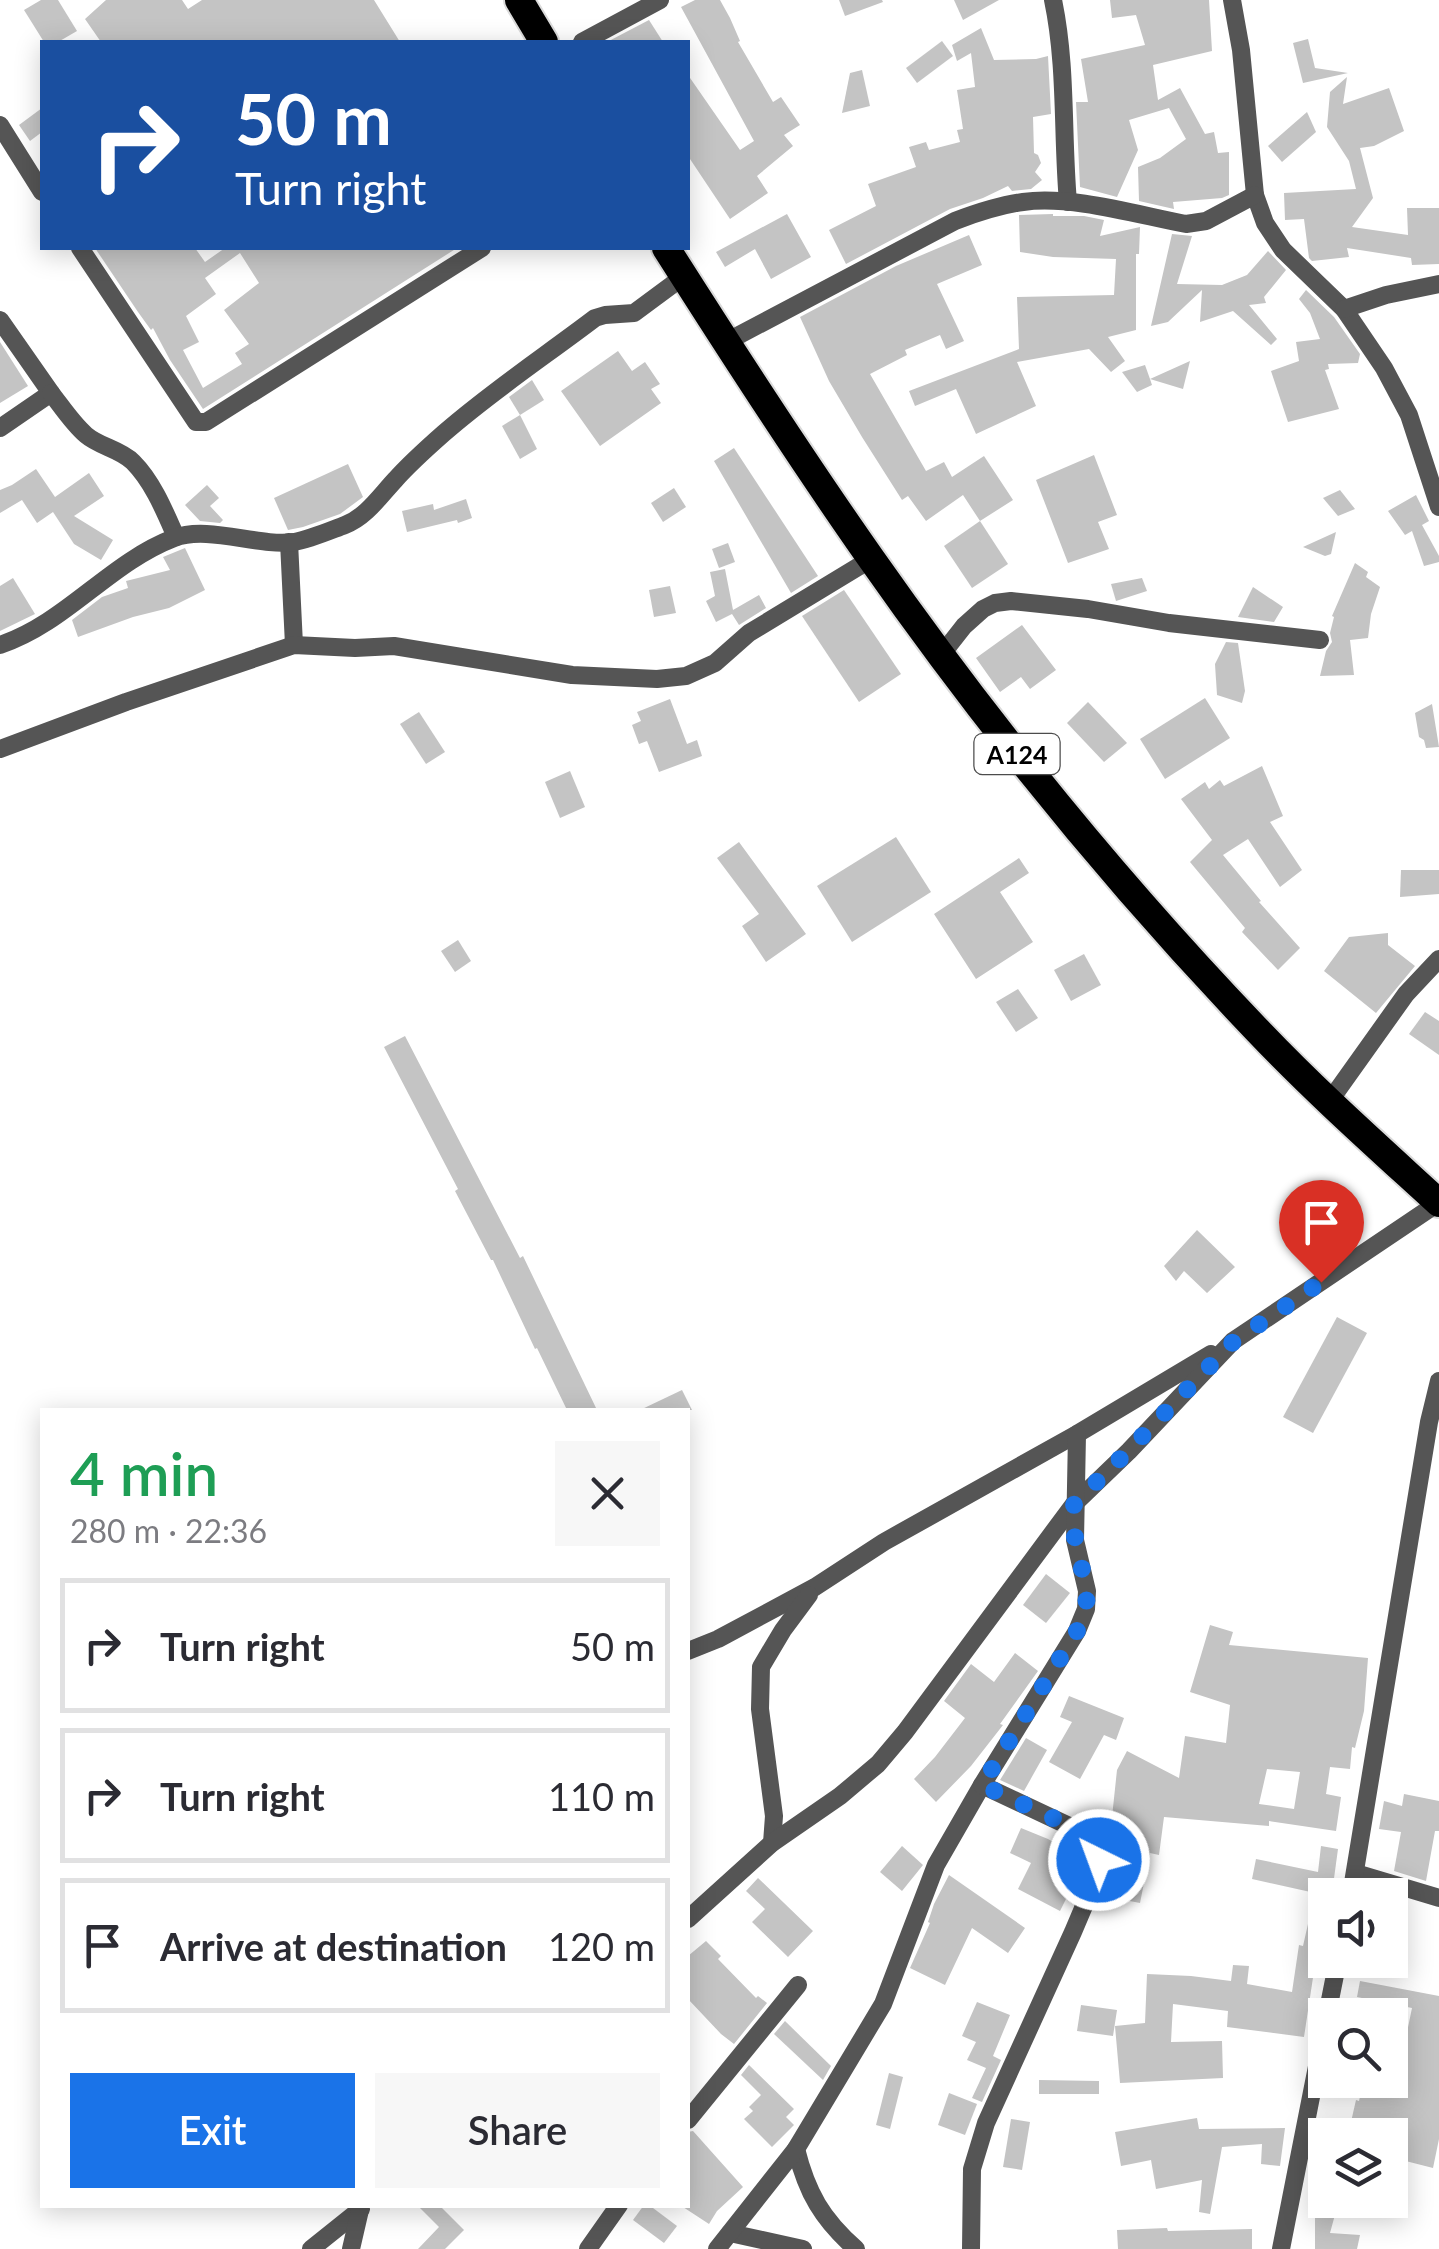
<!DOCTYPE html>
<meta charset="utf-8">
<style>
body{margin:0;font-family:Lato,sans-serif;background:#f7f7f7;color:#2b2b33;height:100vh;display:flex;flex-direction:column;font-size:38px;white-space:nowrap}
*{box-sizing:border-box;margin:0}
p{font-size:32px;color:#7c7c81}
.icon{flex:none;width:55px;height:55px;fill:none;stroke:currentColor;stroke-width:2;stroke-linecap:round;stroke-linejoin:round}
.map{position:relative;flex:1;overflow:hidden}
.drawer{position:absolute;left:40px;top:1408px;width:650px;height:800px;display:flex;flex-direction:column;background:#fff;border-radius:0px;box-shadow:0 5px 25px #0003}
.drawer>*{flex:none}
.top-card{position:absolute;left:40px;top:40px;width:650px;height:210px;border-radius:0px;box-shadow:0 5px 25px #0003;background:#1a4fa0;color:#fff;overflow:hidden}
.buttons{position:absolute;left:1308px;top:1878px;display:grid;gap:20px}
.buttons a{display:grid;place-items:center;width:100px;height:100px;border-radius:0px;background:#fff;box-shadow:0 5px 25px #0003;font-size:50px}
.pin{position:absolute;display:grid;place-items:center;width:85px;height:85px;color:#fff;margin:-102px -42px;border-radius:50% 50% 50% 0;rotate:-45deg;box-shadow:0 0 10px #0007}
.pin .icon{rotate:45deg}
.me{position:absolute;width:110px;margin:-55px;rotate:318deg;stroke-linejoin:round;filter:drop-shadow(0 0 8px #0008)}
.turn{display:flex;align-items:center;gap:35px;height:210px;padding:0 30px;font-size:45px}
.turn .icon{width:130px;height:130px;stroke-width:2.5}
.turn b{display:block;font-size:70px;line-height:85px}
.round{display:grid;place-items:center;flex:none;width:105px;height:105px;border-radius:0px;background:#f7f7f7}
.summary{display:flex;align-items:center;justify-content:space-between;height:170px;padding:0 30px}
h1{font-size:60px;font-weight:600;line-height:75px;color:#1e9e55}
.button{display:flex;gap:20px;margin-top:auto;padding:20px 30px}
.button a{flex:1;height:115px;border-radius:0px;background:#1a73e8;color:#fff;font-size:40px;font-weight:600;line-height:115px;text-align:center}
.button a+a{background:#f7f7f7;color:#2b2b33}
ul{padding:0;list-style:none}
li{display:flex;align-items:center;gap:30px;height:135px;margin:0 20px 15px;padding:0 10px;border:5px solid #e1e1e2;border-radius:0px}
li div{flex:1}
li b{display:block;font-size:38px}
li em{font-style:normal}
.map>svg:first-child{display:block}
</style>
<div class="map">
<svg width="1439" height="2249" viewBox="0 0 1439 2249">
<rect width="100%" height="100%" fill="#fff"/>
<g fill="#c4c4c4" fill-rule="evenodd">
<polygon points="41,0 58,0 77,31 58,42 44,42 24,10"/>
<polygon points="106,0 182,0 188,9 202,0 374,0 400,42 101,42 85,19"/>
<polygon points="695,0 720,0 730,18 740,41 738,42 773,102 781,97 800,125 784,135 793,146 757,176 768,193 730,219 688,156 688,75 740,150 754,141 681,7"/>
<polygon points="839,0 882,0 883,2 845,16"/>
<polygon points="954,0 999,0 963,20"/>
<polygon points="1110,0 1209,0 1212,51 1153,65 1158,100 1180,88 1205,134 1214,132 1218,153 1229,152 1229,195 1222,198 1173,202 1174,209 1139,201 1138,167 1160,158 1186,139 1169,108 1129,120 1138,150 1117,197 1080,187 1076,102 1088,102 1081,59 1145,45 1136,15 1112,18"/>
<polygon points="649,20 663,42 607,42"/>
<polygon points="981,28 994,60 1036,59 1048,56 1051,114 1033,117 1034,153 1038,155 1041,163 1035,172 1042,180 1031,189 1012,191 1008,186 983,198 950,209 846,264 829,230 876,206 868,184 916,167 909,147 926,142 929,150 960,142 957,130 963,129 957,90 975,87 971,53 957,61 952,45"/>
<polygon points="1308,39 1315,68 1348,73 1303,83 1293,43"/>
<polygon points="942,41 953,56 917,83 906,68"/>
<polygon points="862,70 870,106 842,113 850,73"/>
<polygon points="1347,77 1343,104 1389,88 1404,131 1374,146 1360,148 1373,198 1352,227 1408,235 1407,208 1439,208 1439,264 1412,265 1411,258 1347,248 1349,257 1312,261 1309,258 1304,219 1285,220 1284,193 1356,189 1349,161 1327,127 1330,92"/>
<polygon points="42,108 42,132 30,141 19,125"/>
<polygon points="1307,112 1316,132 1282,162 1268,146"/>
<polygon points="787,214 811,257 771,279 755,249 725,267 716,252"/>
<polygon points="1053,214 1053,216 1084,216 1104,220 1100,236 1140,227 1139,254 1136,254 1136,330 1108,337 1125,361 1111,372 1089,349 1017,362 1036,406 976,434 956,389 915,406 909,391 1019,349 1017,297 1114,295 1116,259 1053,257 1020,252 1019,215"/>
<polygon points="1172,234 1192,236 1177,284 1222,285 1247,275 1268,251 1286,270 1264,297 1266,303 1249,305 1277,339 1271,345 1233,311 1200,322 1202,290 1168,322 1151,326"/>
<polygon points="969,235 982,265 937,284 964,341 946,349 940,335 905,350 907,355 870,374 926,471 944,462 952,477 984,456 1013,500 980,521 963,495 926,521 908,496 902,500 862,437 829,381 800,317 896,266"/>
<path d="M95,248H195L205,262L225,248H457L203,409L170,360L153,328L151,330L138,312ZM240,253L259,283L224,310L249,344L235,353L242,364L203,388L183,350L199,342L186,316L216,294L205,278Z"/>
<polygon points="1306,290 1334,317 1360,354 1358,363 1328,364 1329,369 1325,370 1339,409 1288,422 1271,371 1299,361 1296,342 1320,339 1310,313 1299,299"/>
<polygon points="0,342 28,386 0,403"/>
<polygon points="618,351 632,371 645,362 660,384 651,389 661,403 600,446 561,391"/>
<polygon points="1190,361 1183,389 1150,379 1152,385 1137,392 1122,372 1145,365 1150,379"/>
<polygon points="532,380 544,400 520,415 509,397"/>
<polygon points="520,415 537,449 520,459 502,426"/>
<polygon points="734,448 818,576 791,593 714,461"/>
<polygon points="1094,455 1117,515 1098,522 1109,549 1068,563 1036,480"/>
<polygon points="348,464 363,497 340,514 303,527 288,530 274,498"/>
<polygon points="36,469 55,497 89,473 104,496 74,516 113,540 101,560 74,544 53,512 37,523 22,500 0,513 0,490 12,485"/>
<polygon points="207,485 219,498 210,506 223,520 220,523 200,521 185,505"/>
<polygon points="674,488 686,507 663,522 651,503"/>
<polygon points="1340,490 1355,509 1338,516 1323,498"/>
<polygon points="1416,495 1429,521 1422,525 1439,556 1439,562 1424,566 1412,531 1405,535 1388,511"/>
<polygon points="466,499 472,518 458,523 457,520 407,532 402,511 433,504 434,510"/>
<polygon points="980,521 1008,564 972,588 944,546"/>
<polygon points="1336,532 1331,554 1325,556 1303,547"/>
<polygon points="728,543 735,562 719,568 712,549"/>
<polygon points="185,548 205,590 169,608 133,617 78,637 72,620 102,597 128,588 126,581 170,570 163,557"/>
<polygon points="1355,563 1368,572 1366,577 1380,587 1371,614 1368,638 1350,640 1354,675 1320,676 1326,651 1332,642 1330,633 1334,617 1332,616"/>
<polygon points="725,569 733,610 759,595 766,608 739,625 732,614 716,622 706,601 715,596 710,572"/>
<polygon points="13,578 35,614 0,631 0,586"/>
<polygon points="1142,578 1147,591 1116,601 1111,584"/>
<polygon points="670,586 676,613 654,617 649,590"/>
<polygon points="1253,587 1283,607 1274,622 1238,617"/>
<polygon points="844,590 901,674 859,702 802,616"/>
<polygon points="1022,625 1056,670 1030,689 1021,677 1000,692 976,658"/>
<polygon points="1226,642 1238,643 1245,691 1242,703 1217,695 1215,664"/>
<polygon points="1205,698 1230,738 1165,779 1140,739"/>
<polygon points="670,699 687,744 697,740 702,756 659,772 647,741 639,744 632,725 641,721 637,712"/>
<polygon points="1088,702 1127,743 1104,762 1067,723"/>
<polygon points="1432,704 1439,747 1426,748 1424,740 1419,737 1415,713"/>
<polygon points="419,712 445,752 426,764 400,724"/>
<polygon points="1262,766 1283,816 1270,822 1302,870 1280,887 1248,839 1223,855 1261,901 1259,902 1300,948 1278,970 1242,932 1245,928 1190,862 1212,840 1181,799 1205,782 1209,789 1220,780 1224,786"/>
<polygon points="570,771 585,807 560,818 545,782"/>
<polygon points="896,837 931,892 852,942 817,886"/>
<polygon points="739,842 806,934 766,962 742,926 759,914 717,858"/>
<polygon points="1019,858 1029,873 1000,892 1033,942 976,979 934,914"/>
<polygon points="1401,870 1439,870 1439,894 1400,897"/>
<polygon points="1388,933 1388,945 1415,966 1376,1013 1324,971 1349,937"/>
<polygon points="458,940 471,961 455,972 441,951"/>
<polygon points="1084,954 1101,985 1071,1001 1054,970"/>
<polygon points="1018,989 1038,1018 1016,1032 996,1002"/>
<polygon points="1425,1012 1439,1021 1439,1055 1409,1034"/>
<polygon points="405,1036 520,1258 523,1256 597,1410 567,1410 537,1348 535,1349 493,1260 491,1260 455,1191 458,1189 384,1047"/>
<polygon points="1197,1230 1235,1267 1207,1293 1184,1271 1176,1281 1164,1266"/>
<polygon points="1337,1317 1367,1333 1313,1433 1283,1417"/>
<polygon points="682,1390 692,1410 640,1410"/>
<polygon points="1046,1574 1070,1593 1046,1623 1023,1605"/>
<path d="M1210,1625L1233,1632L1229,1645L1368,1658L1364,1711L1355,1748L1352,1747L1350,1769L1330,1767L1326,1794L1341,1797L1336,1831L1269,1821V1826L1164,1817L1159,1855L1150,1853L1140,1903L1109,1897L1118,1849L1108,1847L1102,1835L1105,1816L1112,1817L1117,1770L1127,1751L1179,1778L1185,1736L1226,1743L1230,1705L1190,1692ZM1267,1769L1300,1772L1294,1809L1259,1804Z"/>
<polygon points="1015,1653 1038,1671 1000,1724 1003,1725 971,1766 936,1802 914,1779 935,1757 965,1718 944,1701 971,1664 994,1682"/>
<polygon points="1069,1696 1124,1718 1116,1740 1104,1735 1080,1779 1049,1762 1072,1722 1060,1717"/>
<polygon points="1026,1738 1047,1750 1024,1791 1000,1780"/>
<polygon points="1404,1794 1439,1801 1439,1831 1435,1831 1426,1881 1394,1871 1401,1832 1379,1829 1384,1801 1402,1806"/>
<polygon points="1021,1828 1048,1839 1077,1856 1058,1890 1068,1895 1060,1911 1018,1889 1031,1863 1010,1853"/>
<polygon points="902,1846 923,1865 902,1891 880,1872"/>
<polygon points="1321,1846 1338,1849 1332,1893 1325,1892 1325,1931 1314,1971 1304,2037 1227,2027 1228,2011 1173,2004 1171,2042 1222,2041 1223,2078 1120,2083 1115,2026 1145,2023 1147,1974 1191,1976 1231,1981 1233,1965 1249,1966 1247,1984 1292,1992 1299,1945 1303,1946 1315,1893 1252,1879 1256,1859 1318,1872"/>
<polygon points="949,1875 1025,1928 1008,1953 972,1928 945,1985 910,1968 930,1923 928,1922 934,1904"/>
<polygon points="758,1878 813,1931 788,1957 752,1922 765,1909 746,1891"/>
<polygon points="706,1941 721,1956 718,1959 756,1998 758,1996 767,2003 734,2044 721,2034 688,1999 688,1956"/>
<polygon points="1360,1981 1439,1996 1439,2139 1433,2168 1390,2157 1393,2135 1348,2135 1356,2100 1359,2101 1363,2083 1395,2090 1412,2008 1357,1997"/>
<polygon points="977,2002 1010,2015 993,2056 1001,2060 982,2102 972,2098 986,2068 967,2060 976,2042 962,2036"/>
<polygon points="1081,2005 1117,2010 1113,2036 1077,2031"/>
<polygon points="785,2021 831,2066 823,2080 774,2034"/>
<polygon points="749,2065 794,2109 786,2117 794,2125 772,2147 744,2119 753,2111 749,2107 761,2095 741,2075"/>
<polygon points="889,2073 903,2077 890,2129 876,2125"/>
<polygon points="1039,2080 1099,2081 1099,2094 1039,2094"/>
<polygon points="949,2093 977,2104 965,2135 938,2125"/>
<polygon points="1197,2118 1199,2129 1285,2128 1280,2166 1261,2164 1262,2144 1222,2147 1210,2214 1199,2212 1202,2180 1156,2189 1151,2160 1121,2166 1115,2132"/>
<polygon points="1011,2119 1030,2122 1022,2170 1003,2167"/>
<polygon points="693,2131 743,2187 717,2211 709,2224 683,2207 688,2205 688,2132"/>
<polygon points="417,2205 439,2205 464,2230 445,2249 418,2249 439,2227"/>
<polygon points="644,2205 649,2205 677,2226 664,2243 633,2220"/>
<polygon points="1315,2207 1336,2211 1330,2233 1360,2235 1357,2249 1315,2249"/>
<polygon points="1167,2228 1168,2231 1252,2229 1252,2249 1118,2249 1117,2230"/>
</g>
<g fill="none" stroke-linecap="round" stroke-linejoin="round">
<defs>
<g id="highway">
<polyline points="519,0 544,42"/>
<path d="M666,248C732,352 799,456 870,557C987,724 1117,884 1258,1031C1316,1092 1378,1147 1439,1203"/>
</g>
</defs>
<use href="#highway" stroke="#dbdbdb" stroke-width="32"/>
<g stroke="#555" stroke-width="18">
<path d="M1053,0C1067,67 1062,134 1068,202"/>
<polyline points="1232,0 1241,50 1255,195 1265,223 1283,250 1344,309 1384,368 1409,415 1439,507"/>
<polyline points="582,42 660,0"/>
<polyline points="0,125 42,192"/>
<polyline points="80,248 196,422 206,422 482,248"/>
<polyline points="1344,309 1386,295 1439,284"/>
<polyline points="0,320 51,393 0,428"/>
<path d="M726,342L955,221C976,213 1000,205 1023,202C1071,195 1138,215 1186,224L1206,221L1255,195"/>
<path d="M51,393C62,407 73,424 86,435C100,447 120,449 133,462C153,482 165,512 176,537"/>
<polyline points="289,542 294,645"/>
<path d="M0,645C66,623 109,563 174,538C208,525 259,547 294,542C311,539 329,531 345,525C366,517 380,496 395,480C410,463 427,448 444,433C492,391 545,356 595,318L605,315L634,313L684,276"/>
<polyline points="942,654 964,626 983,609 995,603 1011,601 1088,609 1169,623 1320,640"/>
<polyline points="0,749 126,702 294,645 355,648 394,646 572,675 657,679 686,676 715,663 749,633 871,559"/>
<polyline points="1329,1102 1406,994 1439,959"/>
<polyline points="688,1651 718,1639 815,1587 884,1542 1077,1434 1211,1354"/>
<polyline points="772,1843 774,1816 760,1709 761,1667 783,1630 809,1595"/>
<polyline points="1356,1873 1439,1898"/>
<polyline points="1351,1895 1429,1422 1439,1381"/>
<polyline points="688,1919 772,1843 840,1796 878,1764 905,1732 1074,1504 1129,1451 1233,1341 1438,1203"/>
<polyline points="1327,2015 1338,1960"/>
<polyline points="688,2120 798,1985"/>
<path d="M796,2149C807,2193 822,2219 856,2249"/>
<polyline points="730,2233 803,2249"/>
<polyline points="311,2249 361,2209"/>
<polyline points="351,2249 360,2210"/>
<polyline points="588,2249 619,2205"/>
<polyline points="717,2249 796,2149 883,2004 936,1865 982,1785 1077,1631 1086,1609 1087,1591 1075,1540 1077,1434"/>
<polyline points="971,2249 972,2169 986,2123 1073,1932 1098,1873 1099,1860 1095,1846 1069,1826 982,1785"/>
<polyline points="1281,2249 1325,2026"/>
</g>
<use href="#highway" stroke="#000" stroke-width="28"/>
</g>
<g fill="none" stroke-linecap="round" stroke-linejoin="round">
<polyline stroke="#1a73e8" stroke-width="18" stroke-dasharray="0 32.4" points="1099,1860 1094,1846 1070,1826 982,1785 1077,1631 1086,1609 1087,1590 1075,1540 1074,1504 1128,1451 1233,1342 1321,1282"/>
</g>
<g text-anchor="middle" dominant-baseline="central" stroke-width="10" stroke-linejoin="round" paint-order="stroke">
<rect fill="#fff" stroke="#4c4c4c" stroke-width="2.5" x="974.5" y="734" width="85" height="40" rx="8"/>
<g font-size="25" font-weight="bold" fill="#000">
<text x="1017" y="754">A124</text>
</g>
</g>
</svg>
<div class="buttons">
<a><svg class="icon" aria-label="sound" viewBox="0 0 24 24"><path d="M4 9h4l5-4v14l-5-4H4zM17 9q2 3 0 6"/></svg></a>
<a><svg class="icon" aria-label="search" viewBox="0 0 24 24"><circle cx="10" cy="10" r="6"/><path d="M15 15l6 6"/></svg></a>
<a><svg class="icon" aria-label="layers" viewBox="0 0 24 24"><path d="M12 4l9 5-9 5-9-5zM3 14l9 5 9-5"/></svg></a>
</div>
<div class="pin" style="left:1321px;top:1282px;background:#d93025"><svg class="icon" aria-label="arrive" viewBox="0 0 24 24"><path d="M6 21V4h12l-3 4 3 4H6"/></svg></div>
<svg class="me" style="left:1099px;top:1860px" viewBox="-20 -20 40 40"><circle r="17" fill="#1a73e8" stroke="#fff" stroke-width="3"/><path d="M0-11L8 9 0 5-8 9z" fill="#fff"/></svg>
<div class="top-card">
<div class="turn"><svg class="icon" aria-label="right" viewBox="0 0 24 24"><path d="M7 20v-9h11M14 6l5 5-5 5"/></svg><div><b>50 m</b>Turn right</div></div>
</div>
<section class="drawer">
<div class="summary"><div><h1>4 min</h1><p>280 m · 22:36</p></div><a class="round"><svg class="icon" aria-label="close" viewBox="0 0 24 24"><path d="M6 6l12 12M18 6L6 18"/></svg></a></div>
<ul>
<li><svg class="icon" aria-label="right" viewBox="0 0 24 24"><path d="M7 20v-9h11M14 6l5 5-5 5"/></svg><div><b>Turn right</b></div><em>50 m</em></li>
<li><svg class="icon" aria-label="right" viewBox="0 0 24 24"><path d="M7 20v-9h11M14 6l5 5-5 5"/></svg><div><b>Turn right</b></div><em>110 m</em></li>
<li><svg class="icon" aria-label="arrive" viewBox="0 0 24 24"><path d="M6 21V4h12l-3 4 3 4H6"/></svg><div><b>Arrive at destination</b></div><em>120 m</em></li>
</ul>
<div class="button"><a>Exit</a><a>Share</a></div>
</section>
</div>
